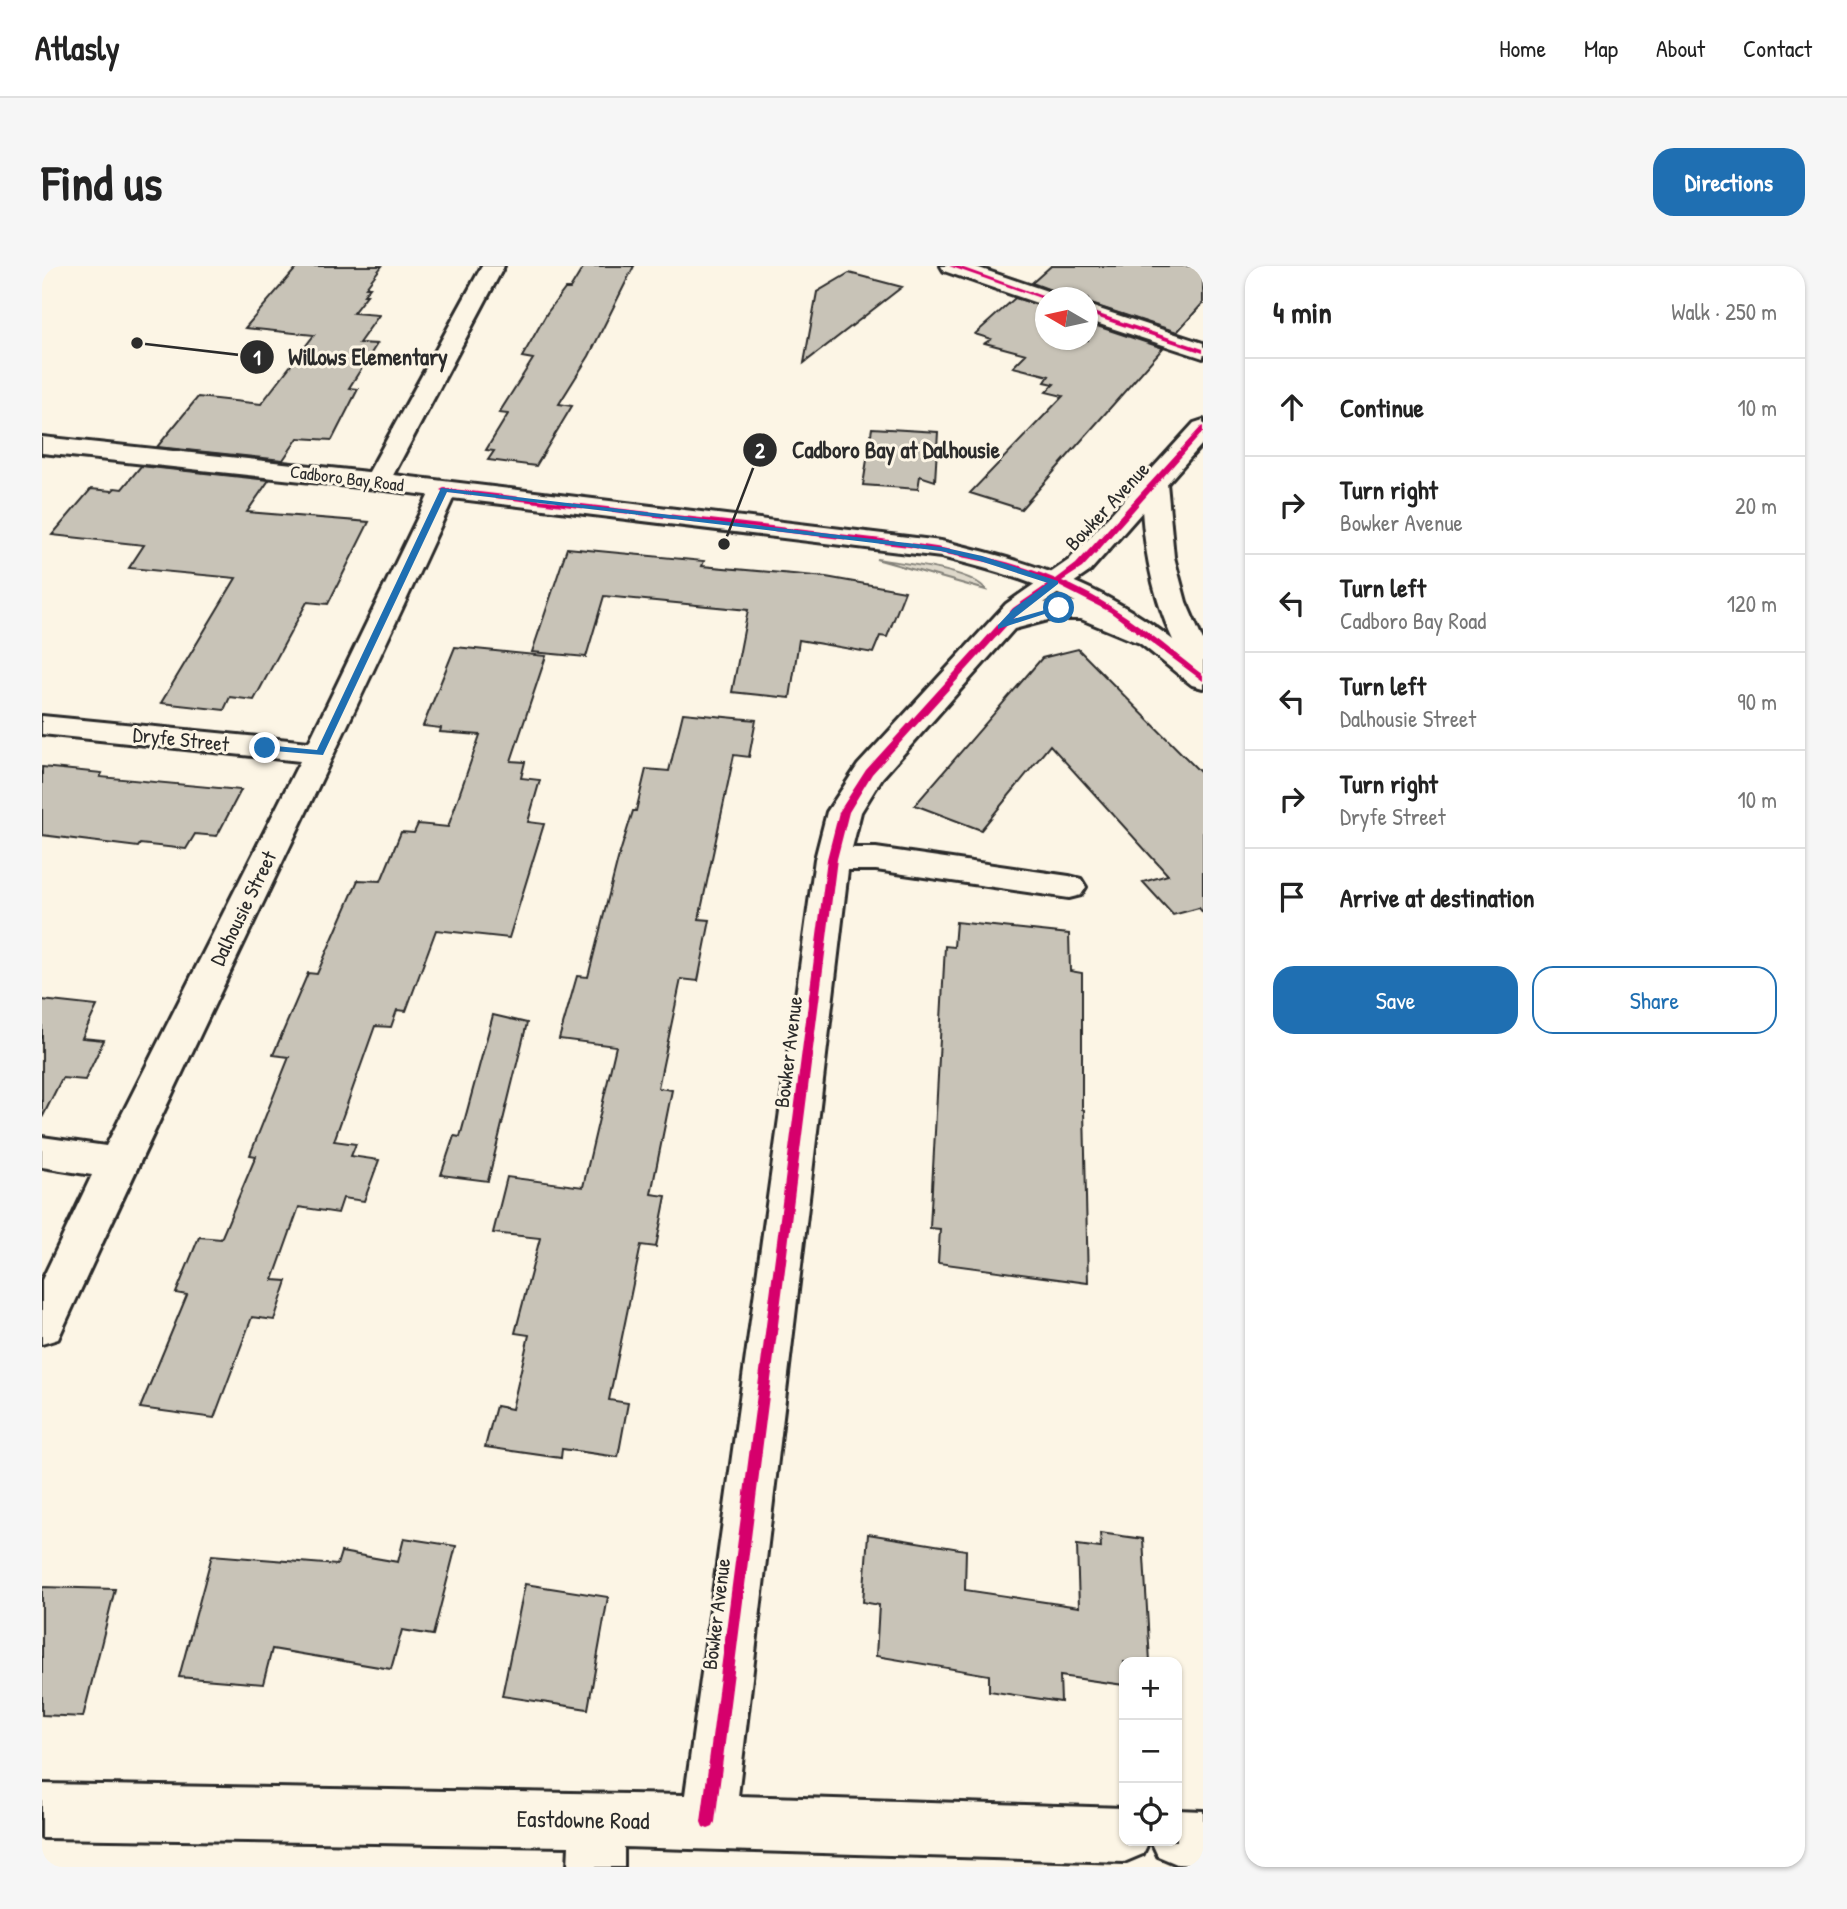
<!DOCTYPE html>
<html lang="en">
<head>
<meta charset="utf-8">
<style>
	:root { --surface:#fff; --page:#f6f6f6; --text:#222; --muted:#767676; --line:#e0e0e0; --accent:#1f6fb2 }
	body { margin:0; font-family:"Patrick Hand",sans-serif; background:var(--page); color:var(--text) }
	.controls { position:absolute; right:21px; bottom:21px; display:grid; overflow:hidden; border-radius:14px; box-shadow:0 2px 5px #0004 }
	.controls button { width:63px; height:63px; display:grid; place-items:center; padding:0; border:0; border-bottom:2px solid var(--line); background:var(--surface); color:var(--text); font:35px sans-serif }
	.compass { position:absolute; left:993px; top:21px; width:63px; height:63px; border-radius:50%; background:var(--surface); box-shadow:0 2px 5px #0004; rotate:279deg }
	.stop { position:absolute; width:21px; height:21px; margin:-16px; border:5px solid #1f6fb2; border-radius:50%; background:#fff }
	.stop.end { background:#1f6fb2; border-color:#fff; box-shadow:0 2px 7px #0008 }
	.list { margin:0; padding:0; list-style:none }
	h2 { display:flex; justify-content:space-between; align-items:center; height:91px; margin:0; padding:0 28px; font-size:30px }
	h2 small { font-size:23px; font-weight:400; color:var(--muted) }
	.list li { display:grid; grid-template-columns:46px 1fr auto; gap:21px; align-items:center; box-sizing:border-box; height:98px; padding:0 28px; border-top:2px solid var(--line) }
	.list b { display:block; font-size:26px; white-space:nowrap }
	.list p { margin:0; font-size:23px; white-space:nowrap; color:var(--muted) }
	.list em { font-size:23px; font-style:normal; color:var(--muted) }
	.actions { display:flex; gap:14px; padding:21px 28px }
	.actions a { flex:1; padding:16px 0; border:2px solid var(--accent); border-radius:21px; text-align:center; font-size:24px; color:var(--accent) }
	.actions .main { background:var(--accent); color:#fff }
	.icon { flex:none; width:38px; height:38px; fill:none; stroke:currentColor; stroke-width:2; stroke-linecap:round; stroke-linejoin:round }
	.map { position:relative; flex:none; width:1161px; height:1601px; overflow:hidden; border-radius:21px }
	header { display:flex; align-items:center; gap:42px; box-sizing:border-box; height:98px; padding:0 35px; background:var(--surface); border-bottom:2px solid var(--line) }
	header strong { font-size:33px }
	nav { display:flex; gap:38px; margin-inline-start:auto; font-size:24px }
	.intro { display:flex; align-items:center; justify-content:space-between; box-sizing:border-box; height:168px; padding:0 42px }
	h1 { margin:0; font-size:49px }
	.button { padding:18px 32px; border-radius:21px; background:var(--accent); color:#fff; font-size:24px; font-weight:700 }
	main { display:flex; gap:42px; padding:0 42px }
	aside { flex:1; background:var(--surface); border-radius:21px; box-shadow:0 2px 5px #0004 }
	.map>svg:first-child { display:block }
	.green { fill:#ded8ca; stroke:#84827a; stroke-width:2 }
	.building { fill:#c8c3b7; stroke:#2b2b2b; stroke-width:2 }
	.lines { fill:none; stroke-linecap:round; stroke-linejoin:round }
	.minor-casing { stroke:#2b2b2b; stroke-width:6 }
	.major-casing { stroke:#2b2b2b; stroke-width:6 }
	.minor { fill:#fcf5e5; fill-rule:evenodd }
	.major { fill:#fcf5e5; fill-rule:evenodd }
	.cycleway-casing { stroke:#fcf5e5; stroke-width:5 }
	.cycleway { fill:#d6006c; fill-rule:evenodd }
	.route { fill:#1f6fb2 }
	.labels { text-anchor:middle; dominant-baseline:central; stroke-width:6; stroke-linejoin:round; paint-order:stroke }
	.far-street-label { font-size:18px; fill:#2b2b2b; stroke:#fcf5e5 }
	.street-label { font-size:21px; fill:#2b2b2b; stroke:#fcf5e5 }
	.near-street-label { font-size:24px; fill:#2b2b2b; stroke:#fcf5e5 }
	.leader { fill:none; stroke:#2b2b2b; stroke-width:2.5 }
	.callout-dot { fill:#2b2b2b; stroke:#fcf5e5; stroke-width:2.5 }
	.mark-label { font-size:21px; text-anchor:middle; font-weight:bold; fill:#fff }
	.callout-label { font-size:23px; text-anchor:middle; font-weight:bold; fill:#2b2b2b; stroke:#fcf5e5; stroke-width:6; stroke-linejoin:round; paint-order:stroke }
</style>
</head>
<body>
<header>
<strong>Atlasly</strong>
<nav><a>Home</a><a>Map</a><a>About</a><a>Contact</a></nav>
</header>
<div class="intro"><h1>Find us</h1><a class="button">Directions</a></div>
<main>
<div class="map">
<svg width="1161" height="1601" viewBox="0 0 1161 1601">
	<rect width="100%" height="100%" fill="#fcf5e5"/>
	<filter id="ink" filterUnits="userSpaceOnUse"><feTurbulence type="fractalNoise" baseFrequency=".0143" numOctaves="2"/><feDisplacementMap in="SourceGraphic" scale="14" xChannelSelector="R" yChannelSelector="G"/><feConvolveMatrix kernelMatrix="1 2 1 2 8 2 1 2 1" color-interpolation-filters="sRGB"/></filter>
	<g filter="url(#ink)">
		<!-- green -->
		<path class="green" d="M834,293C858,297 932,304 944,324Z"/>
		<!-- building -->
		<path class="building" d="M256,0H340L324,21H328L322,29H325L311,47L337,49L317,77L335,78L307,122L316,123L290,174L256,172L241,194L115,181L156,131L219,138L272,69L203,62Z
			M542,0H592L547,90L517,138L530,140L494,200L446,194L452,185L444,184L466,148L457,147L491,93L480,91L505,47L523,23H528Z
			M1009,0H1161V37L1135,66L1046,37V32H1016L1012,25L990,17Z
			M807,7L860,21L762,97L775,26Z
			M973,32L1004,41V74H1046V57L1121,82L979,243L928,227L1021,130L1004,126L1012,118L1003,116L1007,110L971,101L984,88L943,77L949,73L933,68Z
			M830,162L896,166L893,215L878,210L876,223L821,219Z
			M99,200L227,214L205,246L327,256L286,338L265,336L212,434L188,431L182,444L119,437L194,312L87,302L102,279L10,269L49,223L70,225L73,222L80,223Z
			M525,282L662,295L660,300L784,311L863,325L845,371L838,370L831,387L757,374L748,432L690,426L706,344L562,330L544,391L490,386Z
			M413,381L504,390L469,495L483,496L479,512L498,514L486,556L502,558L467,672L394,664L364,745L355,744L349,761L333,760L292,875L314,878L309,890L337,894L322,935L301,932L296,947L257,941L231,1014L245,1015L232,1054L210,1051L172,1152L98,1142L145,1029L134,1027L157,971L179,973L214,890L208,889L247,791L231,789L266,707L275,708L316,614L339,615L359,566L372,567L376,558L406,561L438,469L398,466L399,462L381,460Z
			M1036,383L1161,509V647L1157,642L1131,649L1101,616L1126,609L1008,479L939,564L873,539L1000,392Z
			M641,447L714,454L707,491L692,489L657,653L668,654L656,715L639,713L616,822L630,824L609,928L624,930L614,981L599,979L567,1134L586,1137L576,1191L520,1183L519,1192L443,1181L454,1140L470,1143L487,1069L473,1067L498,972L451,967L465,911L541,921L574,780L517,773L535,710L546,711L576,593L591,545H594L604,503L627,505Z
			M0,501L60,507L58,511L199,524L175,570L153,568L144,583L98,578L96,581L0,569Z
			M914,656L1027,668L1028,705L1040,707V843L1042,844L1046,1017L896,997L898,963L888,962L891,903L903,680L912,681Z
			M0,734L55,740L40,772L62,774L43,814L20,812L0,852Z
			M451,749L485,757L446,915L399,909L412,870L418,871Z
			M1058,1267L1101,1273L1108,1396H1082V1419L1018,1410L1019,1436L947,1425V1409L834,1390L837,1339L821,1336L826,1268L924,1284L923,1324L1037,1341L1035,1279L1059,1282Z
			M362,1272L414,1280L391,1369L360,1364L349,1403L230,1383L221,1418L137,1411L170,1289L295,1299L299,1286L356,1296Z
			M483,1318L566,1331L546,1443L460,1430Z
			M0,1321L73,1323L41,1451L0,1449Z"/>
		<g class="lines">
			<!-- minor casing -->
			<g class="minor-casing">
				<path id="minor" d="M440,0H462L348,215L344,221L335,223L326,221L322,215Z
					M899,0H931L1011,27L1014,32H1003V39L995,37L902,5Z
					M1045,39L1161,77V92L1045,54Z
					M1161,154V177L1047,306L1002,337C1041,329 1078,346 1112,363L1117,369L1112,375L1102,378L1092,375L1039,353H1010L972,363L840,512L819,546L810,582H834L1027,610L1039,613L1044,621L1039,629L1027,632L834,604H806L696,1530L1082,1542V1575H1107L1101,1588L1082,1596L582,1581V1601H526L527,1580L0,1572V1518L643,1529L773,593L785,546L816,499L964,338L1027,294L1152,157Z
					M402,216L411,218L415,224C287,504 150,780 22,1060L16,1073L0,1078V1014L50,909L0,901V871L64,880L258,495L0,468V450L267,476L389,224L393,218Z
					M1135,1544L1161,1545V1599L1135,1598L1116,1590L1109,1575H1135Z"/>
			</g>
			<!-- major casing -->
			<g class="major-casing">
				<path id="major" d="M0,171L335,207L899,275C986,295 1060,318 1131,374C1108,323 1100,273 1099,217L1103,211L1112,209L1121,211L1125,217L1132,291L1144,336L1161,375V422L1150,419C1119,395 1090,368 1056,348C1008,320 953,304 899,291L335,223L0,187Z"/>
			</g>
			<!-- minor -->
			<use href="#minor" class="minor"/>
			<!-- major -->
			<use href="#major" class="major"/>
			<!-- cycleway casing -->
			<g class="cycleway-casing">
				<path id="cycleway" d="M907,0H916L1006,32L1001,33Z
					M1045,44L1161,83V87L1045,48Z
					M1161,160V166L1054,287L1040,302L1020,315C1073,337 1116,374 1161,409V415L1068,346L1015,319L977,346L830,508L807,546L795,593L673,1556L671,1561L666,1563L661,1561L659,1556L785,593L797,546L824,504L971,342L1009,316L950,297L867,281L402,226L398,224L402,222L840,273C898,281 959,290 1014,313L1034,298L1159,161Z"/>
			</g>
			<!-- cycleway -->
			<use href="#cycleway" class="cycleway"/>
		</g>
	</g>
	<!-- route -->
	<path class="route" d="M399,222L899,281L940,290L1016,315V318L971,353L1017,340L1021,342L956,363V359L971,343L1006,317L935,294L899,285L405,226L281,489L220,484L219,482L223,479L275,484Z"/>
	<g class="labels">
		<!-- far-street labels -->
		<g class="far-street-label">
			<text transform="translate(305 212) rotate(7)">Cadboro Bay Road</text>
		</g>
		<!-- street labels -->
		<g class="street-label">
			<text transform="translate(1065 240) rotate(-47)">Bowker Avenue</text>
			<text transform="translate(139 473) rotate(6)">Dryfe Street</text>
			<text transform="translate(201 642) rotate(-64)">Dalhousie Street</text>
			<text transform="translate(746 786) rotate(-83)">Bowker Avenue</text>
			<text transform="translate(674 1348) rotate(-83)">Bowker Avenue</text>
		</g>
		<!-- near-street labels -->
		<g class="near-street-label">
			<text transform="translate(541 1553) rotate(1)">Eastdowne Road</text>
		</g>
	</g>
	<!-- callouts -->
	<path class="leader" d="M95 77L215 91M682 278L718 184"/>
	<g class="callout-dot">
		<circle cx="95" cy="77" r="7"/>
		<circle cx="682" cy="278" r="7"/>
		<circle cx="215" cy="91" r="18"/>
		<circle cx="718" cy="184" r="18"/>
	</g>
	<g class="mark-label">
		<text x="215" y="99">1</text>
		<text x="718" y="192">2</text>
	</g>
	<g class="callout-label">
		<text x="326" y="99">Willows Elementary</text>
		<text x="854" y="192">Cadboro Bay at Dalhousie</text>
	</g>
</svg>
<div class="controls">
<button>+</button>
<button>−</button>
<button><svg class="icon" aria-label="locate" viewBox="0 0 24 24"><circle cx="12" cy="12" r="6"/><path d="M12 2v4M12 18v4M2 12h4M18 12h4"/></svg></button>
</div>
<svg class="compass" viewBox="-18 -18 36 36"><path d="M0-13l5 13h-10z" fill="#e53935"/><path d="M0 13l5-13h-10z" fill="#767676"/></svg>
<div class="stop" style="left:1017px;top:342px"></div>
<div class="stop end" style="left:223px;top:482px"></div>
</div>
<aside>
<h2>4 min<small>Walk · 250 m</small></h2>
<ul class="list">
<li><svg class="icon" aria-label="ahead" viewBox="0 0 24 24"><path d="M12 20V5M6 11l6-6 6 6"/></svg><div><b>Continue</b></div><em>10 m</em></li>
<li><svg class="icon" aria-label="right" viewBox="0 0 24 24"><path d="M7 20v-9h11M14 6l5 5-5 5"/></svg><div><b>Turn right</b><p>Bowker Avenue</p></div><em>20 m</em></li>
<li><svg class="icon" aria-label="left" viewBox="0 0 24 24"><path d="M17 20v-9H6M10 6l-5 5 5 5"/></svg><div><b>Turn left</b><p>Cadboro Bay Road</p></div><em>120 m</em></li>
<li><svg class="icon" aria-label="left" viewBox="0 0 24 24"><path d="M17 20v-9H6M10 6l-5 5 5 5"/></svg><div><b>Turn left</b><p>Dalhousie Street</p></div><em>90 m</em></li>
<li><svg class="icon" aria-label="right" viewBox="0 0 24 24"><path d="M7 20v-9h11M14 6l5 5-5 5"/></svg><div><b>Turn right</b><p>Dryfe Street</p></div><em>10 m</em></li>
<li><svg class="icon" aria-label="arrive" viewBox="0 0 24 24"><path d="M6 21V4h12l-3 4 3 4H6"/></svg><div><b>Arrive at destination</b></div></li>
</ul>
<div class="actions"><a class="main">Save</a><a>Share</a></div>
</aside>
</main>
</body>
</html>
